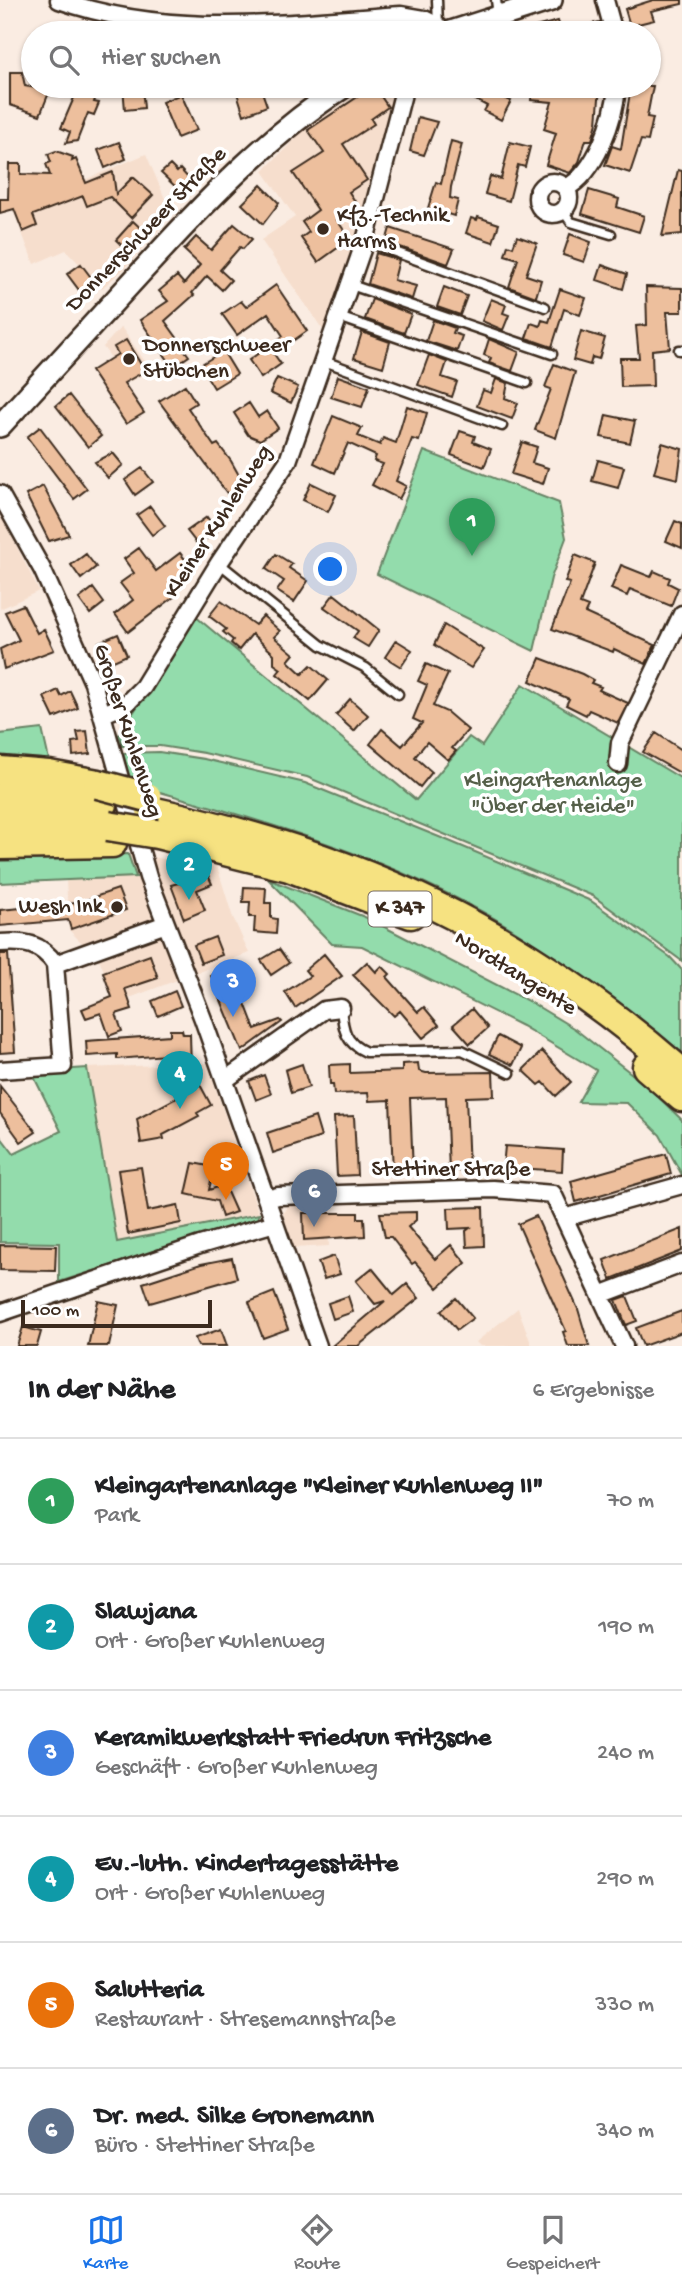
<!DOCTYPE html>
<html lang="de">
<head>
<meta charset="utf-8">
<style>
	:root { --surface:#fff; --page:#f6f6f6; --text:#202124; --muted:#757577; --line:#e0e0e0; --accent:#1a73e8 }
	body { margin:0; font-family:"Gochi Hand",sans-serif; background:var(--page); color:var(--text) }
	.scale { position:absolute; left:21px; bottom:18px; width:191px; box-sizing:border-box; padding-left:7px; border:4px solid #3b2a1e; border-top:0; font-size:19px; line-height:24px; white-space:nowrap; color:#3b2a1e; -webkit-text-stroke:5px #fff; paint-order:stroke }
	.you { position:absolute; left:331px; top:570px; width:24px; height:24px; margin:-18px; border:5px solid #fff; border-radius:50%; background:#1a73e8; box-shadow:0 0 0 10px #1a73e833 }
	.badge { display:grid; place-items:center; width:46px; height:46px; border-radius:50%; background:var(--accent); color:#fff; font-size:23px; font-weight:700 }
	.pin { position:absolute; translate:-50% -58px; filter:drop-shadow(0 2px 4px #0008) }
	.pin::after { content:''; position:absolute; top:37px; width:24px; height:21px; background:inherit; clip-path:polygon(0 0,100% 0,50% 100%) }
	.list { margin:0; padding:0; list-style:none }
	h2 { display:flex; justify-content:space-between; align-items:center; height:91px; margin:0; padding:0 28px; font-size:30px }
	h2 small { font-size:23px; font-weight:400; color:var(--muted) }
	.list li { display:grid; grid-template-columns:46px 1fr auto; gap:21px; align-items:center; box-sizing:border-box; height:126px; padding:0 28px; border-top:2px solid var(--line) }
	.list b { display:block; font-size:26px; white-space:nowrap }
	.list p { margin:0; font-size:23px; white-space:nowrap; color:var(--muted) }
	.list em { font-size:23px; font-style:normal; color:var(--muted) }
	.icon { flex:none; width:38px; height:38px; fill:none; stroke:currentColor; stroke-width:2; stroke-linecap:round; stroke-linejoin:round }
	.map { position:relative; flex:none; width:682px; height:1346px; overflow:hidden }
	.search { position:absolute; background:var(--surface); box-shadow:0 2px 5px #0004; left:21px; right:21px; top:21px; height:77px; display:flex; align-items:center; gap:18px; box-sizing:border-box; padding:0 24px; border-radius:38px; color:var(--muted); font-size:26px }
	.sheet { height:847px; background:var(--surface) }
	nav { display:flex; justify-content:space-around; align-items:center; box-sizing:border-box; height:98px; border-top:2px solid var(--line); background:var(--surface); font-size:19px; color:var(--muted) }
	nav a { display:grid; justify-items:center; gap:4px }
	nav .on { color:var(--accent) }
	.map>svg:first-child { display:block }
	.built { fill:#f6decd }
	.green { fill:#93dcac; stroke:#678365; stroke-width:2 }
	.building { fill:#edbf9d; stroke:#3b2a1e; stroke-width:2 }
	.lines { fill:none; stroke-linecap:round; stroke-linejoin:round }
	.lane-casing { stroke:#3b2a1e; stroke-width:13 }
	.street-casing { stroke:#3b2a1e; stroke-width:21 }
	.secondary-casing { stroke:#3b2a1e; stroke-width:26 }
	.highway-casing { stroke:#3b2a1e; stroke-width:33 }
	.lane { stroke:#fff; stroke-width:8 }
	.street { stroke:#fff; stroke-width:16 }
	.secondary { stroke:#fff; stroke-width:21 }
	.highway { stroke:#f6e281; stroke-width:28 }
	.highway-bridge-casing { stroke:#3b2a1e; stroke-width:33; stroke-linecap:butt }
	.highway-bridge { stroke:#f6e281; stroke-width:28 }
	.poi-dot { fill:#3b2a1e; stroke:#fff; stroke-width:2.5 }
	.labels { text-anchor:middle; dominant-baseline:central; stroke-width:7; stroke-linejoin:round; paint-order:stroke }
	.shield { fill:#fff; stroke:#766a62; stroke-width:2 }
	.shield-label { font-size:21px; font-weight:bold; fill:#3b2a1e }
	.poi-label { font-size:23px; fill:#3b2a1e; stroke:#fff; text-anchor:start }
	.street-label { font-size:23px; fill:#3b2a1e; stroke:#fff }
	.park-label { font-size:23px; fill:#555f49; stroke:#fff }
</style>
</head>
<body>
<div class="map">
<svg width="682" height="1346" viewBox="0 0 682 1346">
	<rect width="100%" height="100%" fill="#faece2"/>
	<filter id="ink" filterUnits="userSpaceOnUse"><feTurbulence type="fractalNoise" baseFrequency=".0143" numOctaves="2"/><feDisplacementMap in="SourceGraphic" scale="14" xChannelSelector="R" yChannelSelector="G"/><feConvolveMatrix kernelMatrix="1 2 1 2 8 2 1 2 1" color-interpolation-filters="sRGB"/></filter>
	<g filter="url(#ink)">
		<!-- built -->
		<path class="built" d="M370,86H396L385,137L340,296L323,330L261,240L295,217L263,171L306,128Z
			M146,154L172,215L123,270L102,288L66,250L34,264L13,210Z
			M121,327L151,370L129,382L103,347Z
			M0,513L39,591L0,609Z
			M128,854L217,866L232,915L249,953L116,1003L100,961L69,930L66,880L136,877Z
			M207,1063L259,1214L117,1242L87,1068Z
			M327,1205L329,1246L293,1248L283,1213L288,1206Z
			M518,1308L532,1346H480L476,1342Z"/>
		<!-- green -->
		<path class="green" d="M424,451L559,503L566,538L551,578L534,651L377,574Z
			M195,616L416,800L469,737L482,746L523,684L682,779V961L593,896L307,777L204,753L160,746H122L119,735Z
			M42,729L50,764L0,759V734Z
			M159,752L204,759L305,783L449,841L591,901L670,957L682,970V1061C629,1017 567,963 509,927C393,857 260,820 131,784L123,753Z
			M128,854L136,877L0,883V856Z
			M268,879L367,918L532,1003L575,1029L646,1085L682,1120V1175L660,1135L627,1103L578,1102L596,1070L522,1026L362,946L332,944Z
			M87,1068L117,1242L259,1214L257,1219L59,1282V1243L0,1242V1136L14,1154L61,1131L34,1077L68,1074L73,1069Z"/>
		<!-- building -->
		<path class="building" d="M653,0H682V4L651,11L654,20L630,26L625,9Z
			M558,21L562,33H525L524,30Z
			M600,22L603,33H568V29Z
			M10,72H22L25,86L50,90L40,115L10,105Z
			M79,86H100L94,102L99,103L94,115L88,113L77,141L66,143L70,132L61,128Z
			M123,86H142L144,108L125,110Z
			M238,86H260L267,106L244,115L237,93L240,92Z
			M374,86L388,107L371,119L374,124L343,144L367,180L349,192L358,206L337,220L350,239L318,262L301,238L309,232L302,222L318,210L293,173L324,153L308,130Z
			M479,86L511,101L501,120L484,111L487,106L472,98Z
			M533,86H600L597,123L592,140H586L579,162L570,173L546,165L556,133L544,129L552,102L531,100Z
			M631,86H653L647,117L653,118L648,141L641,140L630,173L605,165L612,146L621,149Z
			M181,94L197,130L177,138L162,102Z
			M418,117L437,122L424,155L410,151Z
			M451,141L462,144L451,187L450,198L458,200L454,216L428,208L436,182L441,184Z
			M119,142L126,159L105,168L98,150Z
			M510,142L530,147L525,167L518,165L509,201L485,194L490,176L501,179Z
			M56,151L73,157L72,161L76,159L86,183L113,172L116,194L133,177L153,195L131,218L110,197L87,206L83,196L33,215L37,226L23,232L14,209L0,213V199H8L9,164H21V174L50,175L46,164L51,162L48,154Z
			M170,165L177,172L180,169L191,181L180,191L161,173Z
			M678,170L682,171V234L662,236Z
			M261,185L279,203L263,224L242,204Z
			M589,190L619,199L617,207L644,216L639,232L582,214Z
			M478,217L499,224L493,242L466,233L471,218L477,220Z
			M133,221L147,234L130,253L116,240Z
			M234,224L252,239L243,249L240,247L220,270L231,280L222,290L207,276L192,293L194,295L165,321L178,339L175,342L180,344L189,356L173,367L140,320L168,301L159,291L177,276L184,284L200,265L184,250L196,237L211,250Z
			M390,228L454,249L448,264L386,242Z
			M570,234L591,242L584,262L563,255Z
			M517,236L537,243L526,275L541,280L536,297L509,287L518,259L505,255L508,245L513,247Z
			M376,253L399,260L394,280L416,286L412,299L368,284Z
			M81,264L96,284L82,294L67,274Z
			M602,265L627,274L623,289L597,280Z
			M276,285L307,331L274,354L281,364L261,378L249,360L283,336L268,313L237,335L222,314L241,301L246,307Z
			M444,287L467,296L460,315L437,307Z
			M646,287L682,288V312H667L670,348L652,350L653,386L621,387L620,358H639L636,326L647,325Z
			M560,289L586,298L580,315L564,309L552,347L526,338L531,323L540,326L542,320L549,322Z
			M372,299L411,314L404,333L365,319Z
			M491,299L506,305L503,313L509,315L503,330L482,321Z
			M433,320L455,328L453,333L462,336L457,351L426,341Z
			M581,331L605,338L599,359L592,357L590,365L573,360Z
			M362,332L390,342L383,367L354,358Z
			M489,339L519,352L512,371L489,363L491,358L484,355Z
			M126,340L145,371L124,383L144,413L126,424L91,371L118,354L114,347Z
			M223,351L237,374L214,388L200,365Z
			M429,355L447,362L442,377L457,382L452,397L418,385Z
			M554,364L575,372L556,438L535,430L551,389L545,387Z
			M338,376L369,387L362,407L331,397Z
			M277,378L298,387L291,403L270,393Z
			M496,379L508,383L505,398L518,403L512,419L477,406L483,390L491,393Z
			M185,385L196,403L188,408L214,446L218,444L231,461L245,486L229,496L159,401Z
			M69,395L101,436L88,447L56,406Z
			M249,403L258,417L267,411L278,428L260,440L248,435L234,413Z
			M407,406L427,413L419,441L412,439L396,481L406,486L399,499L372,485L383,464L374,461L376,456L348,443L335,473L314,463L333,416L362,428L358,436L380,445L383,438L396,443Z
			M606,415L635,421L630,443L601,437Z
			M40,427L87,489L74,499L27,437Z
			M460,431L475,436L473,442L491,449L484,467L451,455Z
			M522,442L537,447L532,463L548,468L543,484L511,474Z
			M662,443L682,449L678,479L654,473Z
			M113,453L123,465L108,478L95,462Z
			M598,460L624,467L618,488L592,481Z
			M142,468L153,482L135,495L125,480Z
			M311,483L336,495L328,512L303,500Z
			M43,486L69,535L49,541L26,495Z
			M150,506L165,526L152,535L137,515Z
			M207,517L217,531L198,545L187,531Z
			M675,521L682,524V548L666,541Z
			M139,548L156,571L180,553L193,569L169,588L175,596L128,632L115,614L133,600L120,583L134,573L124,559Z
			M86,554L96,567L81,579L71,565Z
			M276,554L292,564L289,568L308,581L294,602L277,591L284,581L266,569Z
			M575,555L595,563L580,604L588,607L585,613L655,645L646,664L614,649L613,652L552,629L570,583L565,582Z
			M621,565L651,577L654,571L670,578L668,583L678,588L671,606L630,589L627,596L611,589Z
			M93,588L104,603L90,614L79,599Z
			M334,594L379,630L368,647L353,638L358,631L324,607Z
			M221,601L255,625L263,616L280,631L274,637L294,654L288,661L302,674L311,665L328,680L310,701L277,674L281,669L274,664V654L252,634L239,650L231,643L233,640L223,632L226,629L209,616Z
			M23,605L37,633L44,629L54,650L4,669L0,649L19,640L5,612Z
			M444,625L484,650L471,668L434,645Z
			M118,634L127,655L109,663L99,642Z
			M396,640L412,650L401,667L385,657Z
			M540,658L582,674L593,680L591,683L601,687L599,690L628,703L618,723L589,710L586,715L566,705L569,699L530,681Z
			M426,664L448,674L433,706L447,712L468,730L452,748L456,751L448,760L427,742L415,757L432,772L420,787L370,744L382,729L402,746L422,723L413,719L427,685L418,681Z
			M58,690L61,696L70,691L78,708L54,718L44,697Z
			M350,699L368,715L354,731L336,715Z
			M87,731L90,754L73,756L72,742L79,741L77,732Z
			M656,733L682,750V774L643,752Z
			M208,875L212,884L197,890L205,910L184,919L171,885Z
			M244,887L266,888L265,903H271V918L277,919L276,934L254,932L255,917H249L250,902H243Z
			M118,889L126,910L71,929L68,920L0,926V910L77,903Z
			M215,937L222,955L201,963L194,945Z
			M279,949L289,963L271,975L261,960Z
			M0,954H8L15,1052L0,1053Z
			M324,954L342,976L295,1008L285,992L310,976L305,970Z
			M150,955L158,978L125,989L132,1009L116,1014L122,1031L109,1036L101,1013L86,1018L82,1009L112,997L103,972Z
			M367,962L376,972L382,966L390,974L387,977L418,1012L424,1007L439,1025L423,1038L400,1011L394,1016L353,975Z
			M231,967L255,1029L280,1020L282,1022L242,1051L211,976Z
			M175,991L181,1006L158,1016L152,1001Z
			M472,1009L488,1028L470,1044L453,1025Z
			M170,1030H182L183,1034H190L191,1069L197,1068L198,1081L211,1105L197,1113L199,1116L163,1135L164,1139L141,1143L137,1119L182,1095L169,1088L166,1055L117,1059V1054L87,1056L86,1041L170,1035Z
			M498,1036L521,1048L513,1065L489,1054Z
			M542,1051L571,1082L556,1096L543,1082L539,1085L523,1070Z
			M418,1063L419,1071L426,1073L493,1072L494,1096L466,1097L469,1170L449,1171L446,1097L410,1098L413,1172L393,1173L390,1100L369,1101L368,1093L334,1094L333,1084H330L329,1065L350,1064V1073L402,1071V1064Z
			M302,1064L309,1087L291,1093L285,1070Z
			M264,1075L271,1094L256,1100L249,1081Z
			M0,1086L36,1132L21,1142L0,1113Z
			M354,1116L357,1175L337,1176L334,1117Z
			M315,1117L321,1137L273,1153L267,1133Z
			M505,1146L563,1150L562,1171L503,1167Z
			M666,1154L671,1174L576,1202L571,1181Z
			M193,1163L214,1167L209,1190L224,1185L236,1212L222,1217L217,1201L186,1194Z
			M141,1167L148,1211L178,1205L181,1223L128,1234L118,1170Z
			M483,1207L484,1246L467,1247L466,1231L470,1228L449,1229L448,1208Z
			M416,1212V1220L408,1227L435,1259L451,1245L466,1263L438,1288L415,1262L412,1264L391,1237H385L380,1213Z
			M303,1213H358V1218H364L365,1236L304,1240Z
			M536,1216L578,1309L589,1346H568L563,1332L566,1331L518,1224Z
			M682,1229V1251L611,1279L604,1260Z
			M0,1245L56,1246L55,1271L0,1270Z
			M334,1256L340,1274L324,1279L318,1262Z
			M232,1258L237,1278L150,1303L143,1283L201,1264Z
			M372,1268L394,1295L407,1284L419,1298L358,1346H332L385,1301L375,1304L356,1281Z
			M274,1292L288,1329L263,1338L249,1302Z
			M348,1296L353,1312L333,1319L328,1303Z
			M627,1296L637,1321L626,1325L616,1300Z
			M456,1298L473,1318L457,1330L441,1311Z
			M98,1301L118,1305L109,1346H88Z
			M682,1311V1332L643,1346L636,1328Z
			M23,1327L41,1332L37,1346H17Z
			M221,1329L227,1346H198L195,1338Z"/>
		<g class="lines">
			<!-- lane casing -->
			<g class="lane-casing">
				<path id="lane" d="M437,0L438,26
					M496,0L498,15
					M563,211L571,222L611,234
					M365,241L545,307
					M351,285L552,354
					M339,317L527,383
					M679,350H682
					M324,361L502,426
					M219,563L321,645L366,668L398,694
					M341,1008C343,1029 345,1043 366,1052L462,1050L510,1073"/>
			</g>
			<!-- street casing -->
			<g class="street-casing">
				<path id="street" d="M59,0C169,39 287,23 401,15L424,19L438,26L441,33
					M605,0L614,33
					M537 198a16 16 0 1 1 32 0a16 16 0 1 1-32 0Z
					M566,188C596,173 615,118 617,86
					M0,494L42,569L93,683L148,877L203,1019L318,1346
					M103,714L125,705L143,687L219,563L288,461L365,241L405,86
					M618,764L620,743L682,614
					M0,943C24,941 41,943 55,964L166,924
					M0,1070L63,1066L55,964
					M225,1080L324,1010L341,1008
					M267,1199L278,1196L493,1189L553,1194L624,1346
					M564,1218L682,1185
					M600,1295L682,1264
					M0,1313L200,1245L275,1223"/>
			</g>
			<!-- secondary casing -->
			<g class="secondary-casing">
				<path id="secondary" d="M448,33L551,0
					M0,426C52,370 103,313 155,257C213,194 273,132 345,86"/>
			</g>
			<!-- highway casing -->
			<g class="highway-casing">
				<path id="highway" d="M0,771L49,775L98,784
					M0,798L103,804
					M151,811C364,858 517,929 682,1073
					M0,819L108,826
					M157,834L289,867L411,914
					M0,845L112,843
					M647,1067L682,1097"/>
			</g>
			<!-- lane -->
			<use href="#lane" class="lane"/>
			<!-- street -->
			<use href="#street" class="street"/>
			<!-- secondary -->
			<use href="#secondary" class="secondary"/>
			<!-- highway -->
			<use href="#highway" class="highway"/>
			<!-- highway-bridge casing -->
			<g class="highway-bridge-casing">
				<path id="highway-bridge" d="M98,784L147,797
					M108,826L157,834"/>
			</g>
			<!-- highway-bridge -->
			<use href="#highway-bridge" class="highway-bridge"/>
		</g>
	</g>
	<!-- markers -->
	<g class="poi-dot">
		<circle cx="323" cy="229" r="7"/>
		<circle cx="129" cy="359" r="7"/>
		<circle cx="117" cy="907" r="7"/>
	</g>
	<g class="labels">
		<!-- shield labels -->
		<rect class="shield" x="368.5" y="891.5" width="63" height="35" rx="5"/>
		<g class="shield-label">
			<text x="400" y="909">K 347</text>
		</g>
		<!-- poi labels -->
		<g class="poi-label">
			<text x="337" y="216">Kfz.-Technik<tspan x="337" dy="26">Harms</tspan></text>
			<text x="143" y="346">Donnerschweer<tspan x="143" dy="26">Stübchen</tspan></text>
			<text x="103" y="907" text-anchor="end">Wesh Ink</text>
		</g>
		<!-- street labels -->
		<g class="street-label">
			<text transform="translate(147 230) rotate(-46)">Donnerschweer Straße</text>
			<text transform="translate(219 522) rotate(-57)">Kleiner Kuhlenweg</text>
			<text transform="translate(127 731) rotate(72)">Großer Kuhlenweg</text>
			<text transform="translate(515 974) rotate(32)">Nordtangente</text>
			<text x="451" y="1170">Stettiner Straße</text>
		</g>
		<!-- park labels -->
		<g class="park-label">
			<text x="553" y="781">Kleingartenanlage<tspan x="553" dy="26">"Über der Heide"</tspan></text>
		</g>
	</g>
</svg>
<div class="scale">100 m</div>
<div class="you"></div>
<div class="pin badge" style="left:472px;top:556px;background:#2e9e5b">1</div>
<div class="pin badge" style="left:189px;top:900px;background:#0f9aa8">2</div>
<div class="pin badge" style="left:233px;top:1017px;background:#3f7fe0">3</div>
<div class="pin badge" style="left:180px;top:1109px;background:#0f9aa8">4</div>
<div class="pin badge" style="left:226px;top:1200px;background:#e8710a">5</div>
<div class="pin badge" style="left:314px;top:1227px;background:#5c6f8a">6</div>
<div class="search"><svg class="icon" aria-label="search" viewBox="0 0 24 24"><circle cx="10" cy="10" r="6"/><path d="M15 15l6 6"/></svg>Hier suchen</div>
</div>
<section class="sheet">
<h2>In der Nähe<small>6 Ergebnisse</small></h2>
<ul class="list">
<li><span class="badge" style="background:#2e9e5b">1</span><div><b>Kleingartenanlage &quot;Kleiner Kuhlenweg II&quot;</b><p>Park</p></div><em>70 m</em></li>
<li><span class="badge" style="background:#0f9aa8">2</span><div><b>Slawjana</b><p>Ort · Großer Kuhlenweg</p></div><em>190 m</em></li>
<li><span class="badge" style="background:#3f7fe0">3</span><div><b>Keramikwerkstatt Friedrun Fritzsche</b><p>Geschäft · Großer Kuhlenweg</p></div><em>240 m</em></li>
<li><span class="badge" style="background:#0f9aa8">4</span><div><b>Ev.-luth. Kindertagesstätte</b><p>Ort · Großer Kuhlenweg</p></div><em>290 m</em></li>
<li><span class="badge" style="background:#e8710a">5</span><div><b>Salutteria</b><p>Restaurant · Stresemannstraße</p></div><em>330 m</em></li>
<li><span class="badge" style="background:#5c6f8a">6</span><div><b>Dr. med. Silke Gronemann</b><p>Büro · Stettiner Straße</p></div><em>340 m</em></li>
</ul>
</section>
<nav>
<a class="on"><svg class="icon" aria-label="map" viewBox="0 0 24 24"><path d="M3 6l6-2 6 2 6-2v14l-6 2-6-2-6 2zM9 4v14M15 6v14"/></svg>Karte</a>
<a><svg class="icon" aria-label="directions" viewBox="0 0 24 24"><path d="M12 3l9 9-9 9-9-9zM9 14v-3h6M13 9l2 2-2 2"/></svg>Route</a>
<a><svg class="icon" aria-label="saved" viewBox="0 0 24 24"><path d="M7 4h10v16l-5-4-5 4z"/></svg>Gespeichert</a>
</nav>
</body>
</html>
